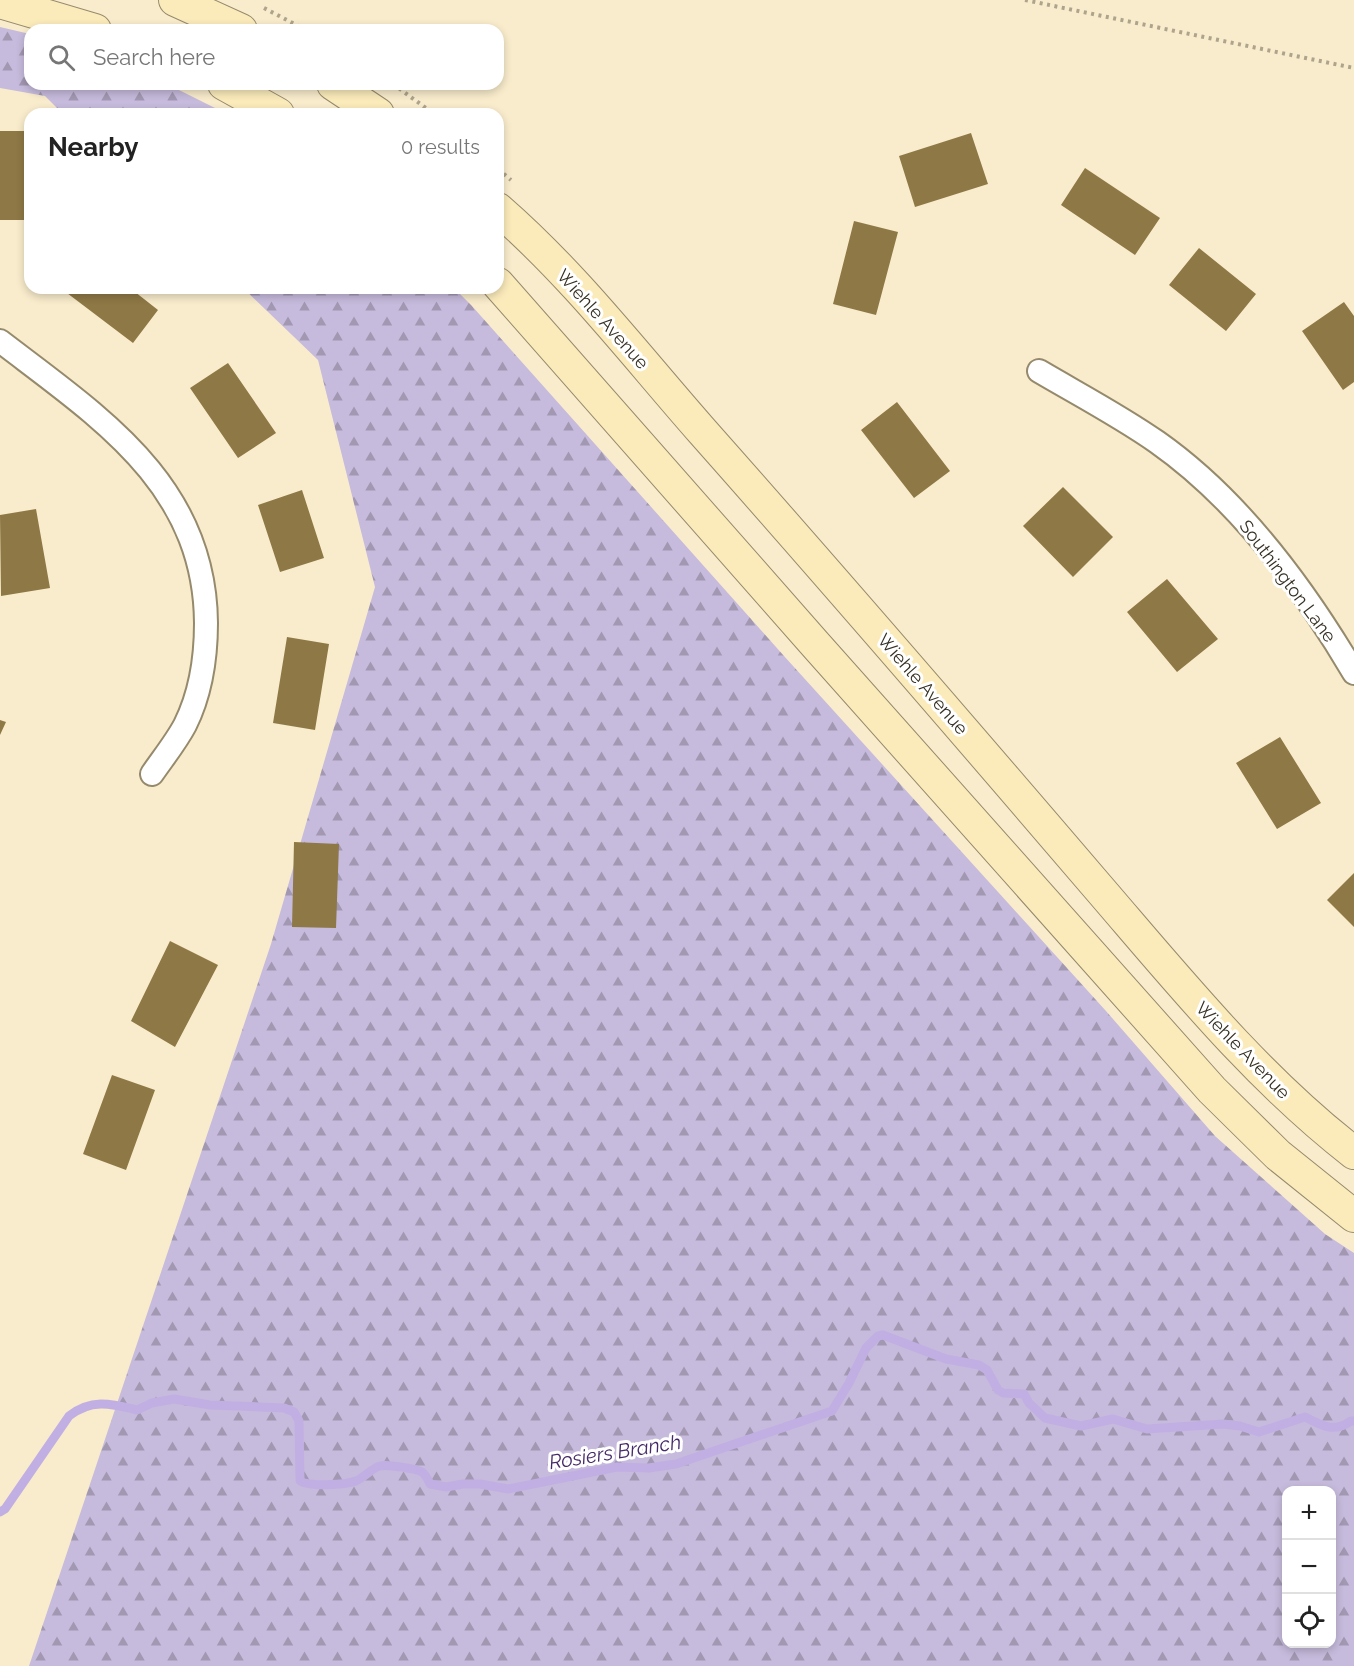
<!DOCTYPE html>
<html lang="en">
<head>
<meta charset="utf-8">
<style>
	:root { --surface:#fff; --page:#f2f2f2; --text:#222; --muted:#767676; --line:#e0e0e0 }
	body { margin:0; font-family:Raleway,sans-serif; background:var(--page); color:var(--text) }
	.controls { position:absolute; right:18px; bottom:18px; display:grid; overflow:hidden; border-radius:12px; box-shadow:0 3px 9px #0003 }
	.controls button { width:54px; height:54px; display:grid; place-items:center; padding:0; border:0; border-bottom:2px solid var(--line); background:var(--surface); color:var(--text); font:30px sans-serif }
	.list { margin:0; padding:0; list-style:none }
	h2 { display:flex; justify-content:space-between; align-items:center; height:78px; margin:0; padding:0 24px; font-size:26px }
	h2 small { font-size:20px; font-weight:400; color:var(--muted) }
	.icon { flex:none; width:33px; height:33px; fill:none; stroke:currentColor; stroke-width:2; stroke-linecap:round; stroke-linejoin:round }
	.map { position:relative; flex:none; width:1354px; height:1666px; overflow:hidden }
	.search { position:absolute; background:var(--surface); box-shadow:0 3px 9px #0003; left:24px; top:24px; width:480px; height:66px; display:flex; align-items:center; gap:15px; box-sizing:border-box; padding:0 21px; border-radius:18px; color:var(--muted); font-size:22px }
	.panel { position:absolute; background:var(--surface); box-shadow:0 3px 9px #0003; left:24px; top:108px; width:480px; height:186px; border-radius:18px }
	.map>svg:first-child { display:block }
	.forest { fill:url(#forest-firs); fill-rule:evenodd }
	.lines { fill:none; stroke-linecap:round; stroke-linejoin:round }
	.stream { stroke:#c1afe3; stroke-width:9 }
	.building { fill:#8e7845 }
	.minor-casing { stroke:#968a6d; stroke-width:26 }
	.secondary-casing { stroke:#968a6d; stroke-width:34 }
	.path { stroke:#aea48c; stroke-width:4; stroke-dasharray:3 4.5; stroke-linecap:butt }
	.minor { stroke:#fff; stroke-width:22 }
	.secondary { stroke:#fbebbb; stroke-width:32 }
	.labels { text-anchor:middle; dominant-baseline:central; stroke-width:6; stroke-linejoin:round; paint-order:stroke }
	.street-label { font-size:18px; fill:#353023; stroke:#fff }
	.water-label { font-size:20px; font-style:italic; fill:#442a68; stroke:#fff }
</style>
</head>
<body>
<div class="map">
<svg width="1354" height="1666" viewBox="0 0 1354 1666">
	<defs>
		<pattern id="forest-firs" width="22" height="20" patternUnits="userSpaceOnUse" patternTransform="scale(1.5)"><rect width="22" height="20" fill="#c6bbdc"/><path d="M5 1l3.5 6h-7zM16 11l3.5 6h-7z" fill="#a298b2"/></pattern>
	</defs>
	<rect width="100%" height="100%" fill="#f9eccc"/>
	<!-- forest -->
	<path class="forest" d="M0,27L30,34V84H167L227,114H63L45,96L0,88Z
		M243,288H454L472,306L784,656L1106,1011L1215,1136L1325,1234L1354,1253V1666H29L271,944L375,587L318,360ZM1286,1490H1332V1644H1286Z"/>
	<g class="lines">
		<!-- stream -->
		<path class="stream" d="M0,1512L5,1509L69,1416C92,1398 112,1404 137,1410L152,1403L174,1399L210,1405L284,1408L294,1412L299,1421L300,1481C310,1487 345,1485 356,1481C365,1477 372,1468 380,1466C387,1464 417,1469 422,1472C426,1475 428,1480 430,1484L446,1487L463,1484H480L508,1489L617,1467L649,1468L676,1464L832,1411L849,1383L866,1348L878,1336L883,1335L946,1359L979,1365L987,1370L998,1390L1003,1393L1024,1394L1029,1403L1045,1418L1081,1426L1113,1419L1147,1429L1223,1424L1240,1426L1259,1432L1305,1417C1322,1426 1334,1433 1351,1421H1354"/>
	</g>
	<!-- building -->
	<path class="building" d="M0,131H28V220H0Z
		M971,133L988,184L915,207L899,156Z
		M1085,168L1160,218L1135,255L1061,205Z
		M854,221L898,232L876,315L833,304Z
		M1199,248L1256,294L1226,331L1169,285Z
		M65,288H130L158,310L133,343L63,290Z
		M1344,302L1354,316V382L1343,390L1302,331Z
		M228,363L276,433L238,458L190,388Z
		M897,402L950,471L914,498L861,430Z
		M1063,487L1113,537L1073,577L1023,526Z
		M302,490L324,558L280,572L258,505Z
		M36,509L50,588L1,596L0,515Z
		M1167,579L1218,639L1177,672L1127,612Z
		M287,637L329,644L315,730L273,723Z
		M0,720L6,722L0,735Z
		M1280,737L1321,803L1277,829L1236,763Z
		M294,842L339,844L336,928L292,927Z
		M1354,873V927L1327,900Z
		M170,941L218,965L175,1047L131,1021Z
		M112,1075L155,1090L126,1170L83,1154Z"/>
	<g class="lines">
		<!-- minor casing -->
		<g class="minor-casing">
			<path id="minor" d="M0,341C99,417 205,484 206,623C206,658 201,693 185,725C176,742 163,758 152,774
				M1039,371C1078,394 1120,416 1157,442C1238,499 1304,588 1354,673"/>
		</g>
		<!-- secondary casing -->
		<g class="secondary-casing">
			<path id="secondary" d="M175,0L241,30
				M0,2L95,30
				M224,84L278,114
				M333,84L378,114
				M498,209C574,275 636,356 702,431C835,581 966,733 1097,886C1178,980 1256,1077 1354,1153
				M498,284L815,644L1212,1090L1278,1155L1354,1216"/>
		</g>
		<!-- path -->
		<path class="path" d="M1025,0L1354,68
			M264,8L306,30
			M393,84L434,114
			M498,169L511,180"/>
		<!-- minor -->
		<use href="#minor" class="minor"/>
		<!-- secondary -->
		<use href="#secondary" class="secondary"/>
	</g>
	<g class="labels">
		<!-- street labels -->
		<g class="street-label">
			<text transform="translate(603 319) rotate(48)">Wiehle Avenue</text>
			<text transform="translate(1288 581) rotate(53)">Southington Lane</text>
			<text transform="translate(923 684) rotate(49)">Wiehle Avenue</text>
			<text transform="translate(1243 1050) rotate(46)">Wiehle Avenue</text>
		</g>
		<!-- water labels -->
		<g class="water-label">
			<text transform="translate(615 1452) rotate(-9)">Rosiers Branch</text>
		</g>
	</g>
</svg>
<div class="controls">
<button>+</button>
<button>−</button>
<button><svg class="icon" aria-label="locate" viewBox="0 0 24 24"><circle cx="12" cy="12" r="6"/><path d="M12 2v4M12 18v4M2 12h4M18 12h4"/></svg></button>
</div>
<div class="search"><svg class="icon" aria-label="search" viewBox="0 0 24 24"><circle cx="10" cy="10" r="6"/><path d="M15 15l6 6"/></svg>Search here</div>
<section class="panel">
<h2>Nearby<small>0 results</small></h2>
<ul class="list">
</ul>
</section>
</div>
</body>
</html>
